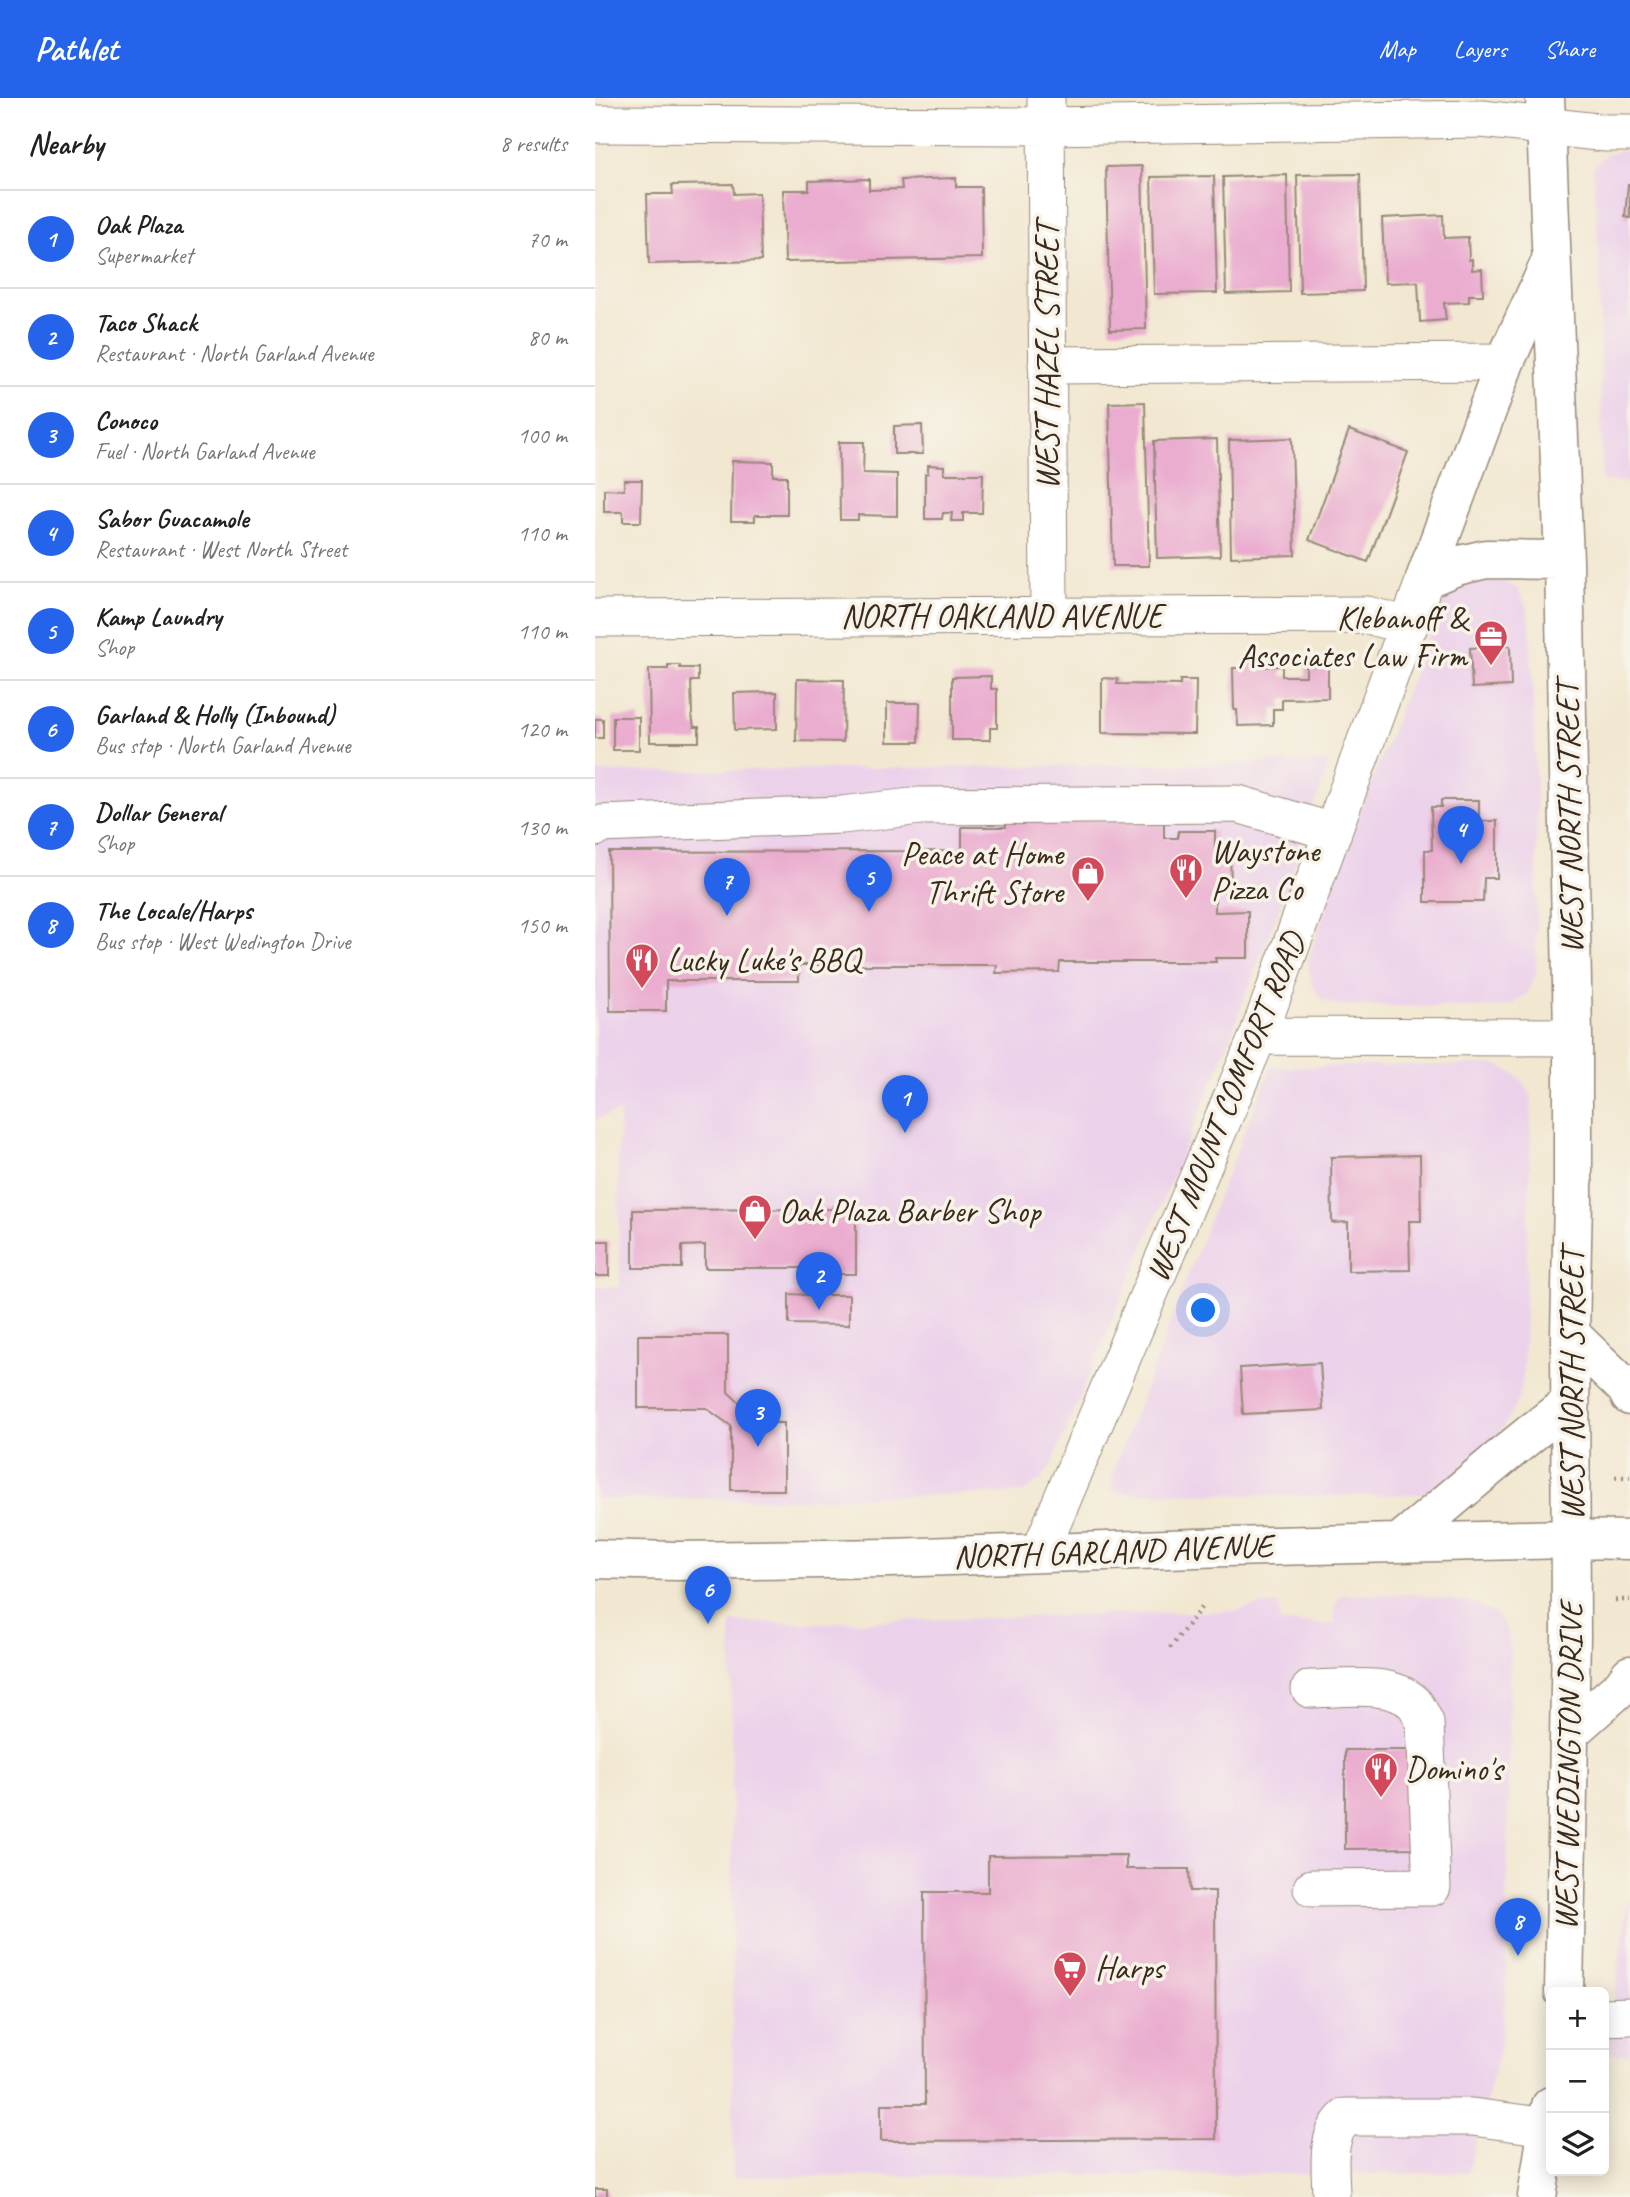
<!DOCTYPE html>
<html lang="en">
<head>
<meta charset="utf-8">
<style>
	:root { --surface:#fff; --page:#f2f2f2; --text:#222; --muted:#767676; --line:#e0e0e0; --accent:#2563eb }
	body { margin:0; font-family:Caveat,sans-serif; background:var(--page); color:var(--text) }
	.controls { position:absolute; right:21px; bottom:21px; display:grid; overflow:hidden; border-radius:10px; box-shadow:0 4px 18px #0003 }
	.controls button { width:63px; height:63px; display:grid; place-items:center; padding:0; border:0; border-bottom:2px solid var(--line); background:var(--surface); color:var(--text); font:35px sans-serif }
	.you { position:absolute; left:609px; top:1213px; width:24px; height:24px; margin:-18px; border:5px solid #fff; border-radius:50%; background:#1a73e8; box-shadow:0 0 0 10px #1a73e833 }
	.badge { display:grid; place-items:center; width:46px; height:46px; border-radius:50%; background:var(--accent); color:#fff; font-size:23px; font-weight:700 }
	.pin { position:absolute; translate:-50% -58px; filter:drop-shadow(0 2px 4px #0008) }
	.pin::after { content:''; position:absolute; top:37px; width:24px; height:21px; background:inherit; clip-path:polygon(0 0,100% 0,50% 100%) }
	.list { margin:0; padding:0; list-style:none }
	h2 { display:flex; justify-content:space-between; align-items:center; height:91px; margin:0; padding:0 28px; font-size:30px }
	h2 small { font-size:23px; font-weight:400; color:var(--muted) }
	.list li { display:grid; grid-template-columns:46px 1fr auto; gap:21px; align-items:center; box-sizing:border-box; height:98px; padding:0 28px; border-top:2px solid var(--line) }
	.list b { display:block; font-size:26px; white-space:nowrap }
	.list p { margin:0; font-size:23px; white-space:nowrap; color:var(--muted) }
	.list em { font-size:23px; font-style:normal; color:var(--muted) }
	.icon { flex:none; width:38px; height:38px; fill:none; stroke:currentColor; stroke-width:2; stroke-linecap:round; stroke-linejoin:round }
	.map { position:relative; flex:none; width:1035px; height:2099px; overflow:hidden }
	header { display:flex; align-items:center; gap:42px; box-sizing:border-box; height:98px; padding:0 35px; background:var(--accent); color:#fff }
	header strong { font-size:33px }
	nav { display:flex; gap:38px; margin-inline-start:auto; font-size:24px }
	main { display:flex }
	aside { flex:1; background:var(--surface) }
	.map>svg:first-child { display:block }
	.built { fill:#ecd1ea }
	.building { fill:#eaaccf }
	.lines { fill:none; stroke-linecap:round; stroke-linejoin:round }
	.minor-casing { stroke:#968978; stroke-width:39 }
	.major-casing { stroke:#968978; stroke-width:41 }
	.path { stroke:#968978; stroke-width:4.5; stroke-dasharray:2 5; stroke-linecap:butt }
	.minor { stroke:#fff; stroke-width:37 }
	.major { stroke:#fff; stroke-width:38 }
	.labels { text-anchor:middle; dominant-baseline:central; stroke-width:7; stroke-linejoin:round; paint-order:stroke }
	.street-label { font-size:33px; fill:#3b2a1e; stroke:#f7f3e8 }
	.poi-label { font-size:33px; fill:#3b2a1e; stroke:#f7f3e8; text-anchor:start }
</style>
</head>
<body>
<header>
<strong>Pathlet</strong>
<nav><a>Map</a><a>Layers</a><a>Share</a></nav>
</header>
<main>
<aside>
<h2>Nearby<small>8 results</small></h2>
<ul class="list">
<li><span class="badge">1</span><div><b>Oak Plaza</b><p>Supermarket</p></div><em>70 m</em></li>
<li><span class="badge">2</span><div><b>Taco Shack</b><p>Restaurant · North Garland Avenue</p></div><em>80 m</em></li>
<li><span class="badge">3</span><div><b>Conoco</b><p>Fuel · North Garland Avenue</p></div><em>100 m</em></li>
<li><span class="badge">4</span><div><b>Sabor Guacamole</b><p>Restaurant · West North Street</p></div><em>110 m</em></li>
<li><span class="badge">5</span><div><b>Kamp Laundry</b><p>Shop</p></div><em>110 m</em></li>
<li><span class="badge">6</span><div><b>Garland &amp; Holly (Inbound)</b><p>Bus stop · North Garland Avenue</p></div><em>120 m</em></li>
<li><span class="badge">7</span><div><b>Dollar General</b><p>Shop</p></div><em>130 m</em></li>
<li><span class="badge">8</span><div><b>The Locale/Harps</b><p>Bus stop · West Wedington Drive</p></div><em>150 m</em></li>
</ul>
</aside>
<div class="map">
<svg width="1035" height="2099" viewBox="0 0 1035 2099">
	<rect width="100%" height="100%" fill="#f7f3e8"/>
	<filter id="ink" filterUnits="userSpaceOnUse"><feTurbulence type="fractalNoise" baseFrequency=".0143" numOctaves="2"/><feDisplacementMap in="SourceGraphic" scale="14" xChannelSelector="R" yChannelSelector="G"/><feConvolveMatrix kernelMatrix="1 2 1 2 8 2 1 2 1" color-interpolation-filters="sRGB"/></filter>
	<filter id="wash" filterUnits="userSpaceOnUse"><feTurbulence type="fractalNoise" baseFrequency=".00686" numOctaves="4" result="noise"/><feDisplacementMap in="SourceGraphic" scale="28" xChannelSelector="R" yChannelSelector="G"/><feGaussianBlur stdDeviation="1.57" result="paint"/><feColorMatrix in="noise" values="0 0 0 0 0 0 0 0 0 0 0 0 0 0 0 0 0 1.4 0 .05"/><feComposite in="paint" operator="in"/></filter>
	<g filter="url(#wash)">
		<rect width="100%" height="100%" fill="#f2e8d1"/>
		<!-- built -->
		<path class="built" d="M1028,52H1035V385L1007,383L1004,160L998,70L1011,56Z
			M884,480L908,484L922,490L930,505L935,524L942,717L941,877L932,896L916,907L901,910L741,907L726,901L718,888L712,866L750,752L846,506L867,485Z
			M734,664L693,787L623,971L456,1368L445,1383L428,1395L185,1401H0V1189H25L23,1049L25,1014L0,1021V674Z
			M885,967L905,968L918,975L929,984L937,999L928,1279L922,1305L901,1342L853,1384L828,1396L727,1398L517,1394L518,1375L617,1114L676,969Z
			M818,1496L881,1506L900,1516L912,1533L915,1553L911,1895L905,1949L873,2075L138,2079L136,1524L217,1525L602,1514L640,1513L666,1507H684L685,1525L740,1526V1508L745,1497Z
			M1035,1786V1956H1011L1034,1799Z"/>
		<g id="blocks">
			<!-- building -->
			<path class="building" d="M547,68L551,231L515,232L511,69Z
				M765,76L768,193L705,195L702,77Z
				M692,77L694,194L631,196L628,79Z
				M619,78L622,195L559,196L556,79Z
				M361,80V89H386L387,160L190,164L188,92H214V83L274,81V92L307,91L306,82Z
				M138,86L139,96L164,95L166,163L54,166L52,96H78L77,87Z
				M1033,86H1035V120L1030,119Z
				M848,117L849,140L873,139L874,162L877,161V172L887,171L888,197H874V204L849,205L851,222L825,224L823,184L790,185L787,120Z
				M550,304L554,468H518L514,305Z
				M327,327L328,356H299V328Z
				M754,332L813,354L773,464L714,442Z
				M697,340L700,457L636,459L634,342Z
				M622,341L625,458L562,460L559,343Z
				M244,344H269L268,375L302,376V418L263,417V422H245Z
				M137,363L178,364V378H192V417H160V423H136Z
				M333,367L349,368V376H388L387,415H368V423H356L357,415H348L347,421H330V376L333,375Z
				M29,382H47L46,424H28V414H9V391L29,392Z
				M915,548L916,588L877,590L875,550Z
				M663,563L662,569L687,568V578H711V568H733V600L687,601V611H678V627L643,628L642,612H639L638,570H651L650,564Z
				M73,567H85V570H103V583H96L97,617L99,629H104V644H55L54,571H73Z
				M396,578V591H402V630H395V642H357V579Z
				M507,580L523,581L522,586L585,587V582H601L600,636L507,635Z
				M202,581L249,582L248,644L201,643Z
				M182,594V631L140,632L139,595Z
				M292,605H325L324,644H292Z
				M18,619H44V652H18Z
				M0,621H8V640H0Z
				M846,702H884V723H902V780H889L888,804H830V752H837L836,709H846Z
				M410,721H569V740H583V733H620V750H635L636,793H620V814L653,813V860H620L621,864H465L464,874L401,875L402,867H204V883H71V913H15L14,754L367,753V729H411Z
				M825,1057L826,1123H814L815,1172L753,1173V1124L737,1125L736,1059Z
				M238,1108H261V1176H237V1170H110V1147L87,1148V1170H38V1112L237,1111Z
				M0,1143H14V1178H0Z
				M215,1193H225V1197H254V1227L194,1226V1196L215,1197Z
				M43,1237H133V1294L166,1325H189V1392H136V1328L111,1310H43Z
				M725,1265L728,1312L648,1316L645,1270Z
				M750,1652H821L822,1750L750,1751Z
				M531,1757V1771H594L595,1793H620L621,2041L286,2043V2006H330L329,1794H393V1758Z
				M0,2091H12V2099H0Z"/>
		</g>
	</g>
	<g filter="url(#ink)">
		<use href="#blocks" fill-opacity="0" stroke="#968978" stroke-width="2"/>
		<g class="lines">
			<!-- minor casing -->
			<g class="minor-casing">
				<path id="minor" d="M451,0L454,517
					M0,26L451,28L887,21L1011,35H1035
					M452,267L910,264
					M0,520L772,517L814,528
					M0,730L5,726L247,717L325,708L643,706L738,734
					M663,938L978,939
					M445,1454L663,938L830,481
					M715,1591C745,1591 796,1582 819,1605C823,1609 826,1618 830,1624L837,1789L717,1790
					M1009,1919L1035,1918
					M736,2099C736,2072 729,2038 751,2019H877L953,2029"/>
			</g>
			<!-- major casing -->
			<g class="major-casing">
				<path id="major" d="M950,0L969,462L978,939V1101L975,1236L976,1539L969,1894
					M830,481L910,264L954,167
					M830,481L861,468L891,461L969,462
					M975,1236L1031,1290L1035,1298
					M804,1445C861,1398 916,1349 975,1305
					M0,1461L82,1463L296,1460L632,1449L976,1441L1035,1442
					M975,1634L1027,1588L1035,1577
					M942,2099L956,2008"/>
			</g>
			<!-- path -->
			<path class="path" d="M1020,1379H1035
				M1020,1502H1035
				M575,1550L608,1507"/>
			<!-- minor -->
			<use href="#minor" class="minor"/>
			<!-- major -->
			<use href="#major" class="major"/>
		</g>
	</g>
	<!-- icons -->
	<defs>
		<g id="office-pin" transform="scale(1.75)"><path d="M0 17L-7.5 6A9.5 9.5 0 1 1 7.5 6Z" fill="#d1495b" stroke="#f7f3e8"/><path d="M-6-3h4V-5.5h4V-3h4V5H-6ZM-1-4.5V-3h2v-1.5ZM-6 0V1H6V0Z" fill="#fff"/></g>
		<g id="restaurant-pin" transform="scale(1.75)"><path d="M0 17L-7.5 6A9.5 9.5 0 1 1 7.5 6Z" fill="#d1495b" stroke="#f7f3e8"/><path d="M-5-6h1v4h1v-4h1v4h1v-4h1v5L-1.5 .5V6h-2V.5L-5-1ZM5-6V6H3V1.5H1.5Q1.5-4 5-6Z" fill="#fff"/></g>
		<g id="shop-pin" transform="scale(1.75)"><path d="M0 17L-7.5 6A9.5 9.5 0 1 1 7.5 6Z" fill="#d1495b" stroke="#f7f3e8"/><path d="M-5-2.5h2.3a2.7 3.5 0 0 1 5.4 0H5L5.5 6h-11ZM-1.5-2.5h3a1.5 2.3 0 0 0-3 0Z" fill="#fff"/></g>
		<g id="supermarket-pin" transform="scale(1.75)"><path d="M0 17L-7.5 6A9.5 9.5 0 1 1 7.5 6Z" fill="#d1495b" stroke="#f7f3e8"/><path d="M-6-5.5h2.5l.6 2H6L4.5 2H-2.5L-4.4-4H-6ZM-1.5 3.2a1.3 1.3 0 1 0 .1 0ZM3 3.2a1.3 1.3 0 1 0 .1 0Z" fill="#fff"/></g>
	</defs>
	<g fill-rule="evenodd">
		<use href="#office-pin" x="896" y="539"/>
		<use href="#restaurant-pin" x="591" y="772"/>
		<use href="#shop-pin" x="493" y="775"/>
		<use href="#restaurant-pin" x="47" y="862"/>
		<use href="#shop-pin" x="160" y="1113"/>
		<use href="#restaurant-pin" x="786" y="1671"/>
		<use href="#supermarket-pin" x="475" y="1870"/>
	</g>
	<g class="labels">
		<!-- street labels -->
		<g class="street-label">
			<text transform="translate(452 258) rotate(-90)">WEST HAZEL STREET</text>
			<text x="407" y="518">NORTH OAKLAND AVENUE</text>
			<text transform="translate(974 720) rotate(-91)">WEST NORTH STREET</text>
			<text transform="translate(630 1009) rotate(-68)">WEST MOUNT COMFORT ROAD</text>
			<text transform="translate(977 1287) rotate(-90)">WEST NORTH STREET</text>
			<text transform="translate(518 1453) rotate(-2)">NORTH GARLAND AVENUE</text>
			<text transform="translate(973 1668) rotate(-89)">WEST WEDINGTON DRIVE</text>
		</g>
		<!-- poi labels -->
		<g class="poi-label">
			<text x="872" y="520" text-anchor="end">Klebanoff &amp;<tspan x="872" dy="38">Associates Law Firm</tspan></text>
			<text x="616" y="753">Waystone<tspan x="616" dy="38">Pizza Co</tspan></text>
			<text x="468" y="756" text-anchor="end">Peace at Home<tspan x="468" dy="38">Thrift Store</tspan></text>
			<text x="72" y="862">Lucky Luke's BBQ</text>
			<text x="184" y="1113">Oak Plaza Barber Shop</text>
			<text x="810" y="1671">Domino's</text>
			<text x="500" y="1870">Harps</text>
		</g>
	</g>
</svg>
<div class="controls">
<button>+</button>
<button>−</button>
<button><svg class="icon" aria-label="layers" viewBox="0 0 24 24"><path d="M12 4l9 5-9 5-9-5zM3 14l9 5 9-5"/></svg></button>
</div>
<div class="you"></div>
<div class="pin badge" style="left:310px;top:1035px">1</div>
<div class="pin badge" style="left:224px;top:1212px">2</div>
<div class="pin badge" style="left:163px;top:1349px">3</div>
<div class="pin badge" style="left:866px;top:766px">4</div>
<div class="pin badge" style="left:274px;top:814px">5</div>
<div class="pin badge" style="left:113px;top:1526px">6</div>
<div class="pin badge" style="left:132px;top:818px">7</div>
<div class="pin badge" style="left:923px;top:1858px">8</div>
</div>
</main>
</body>
</html>
